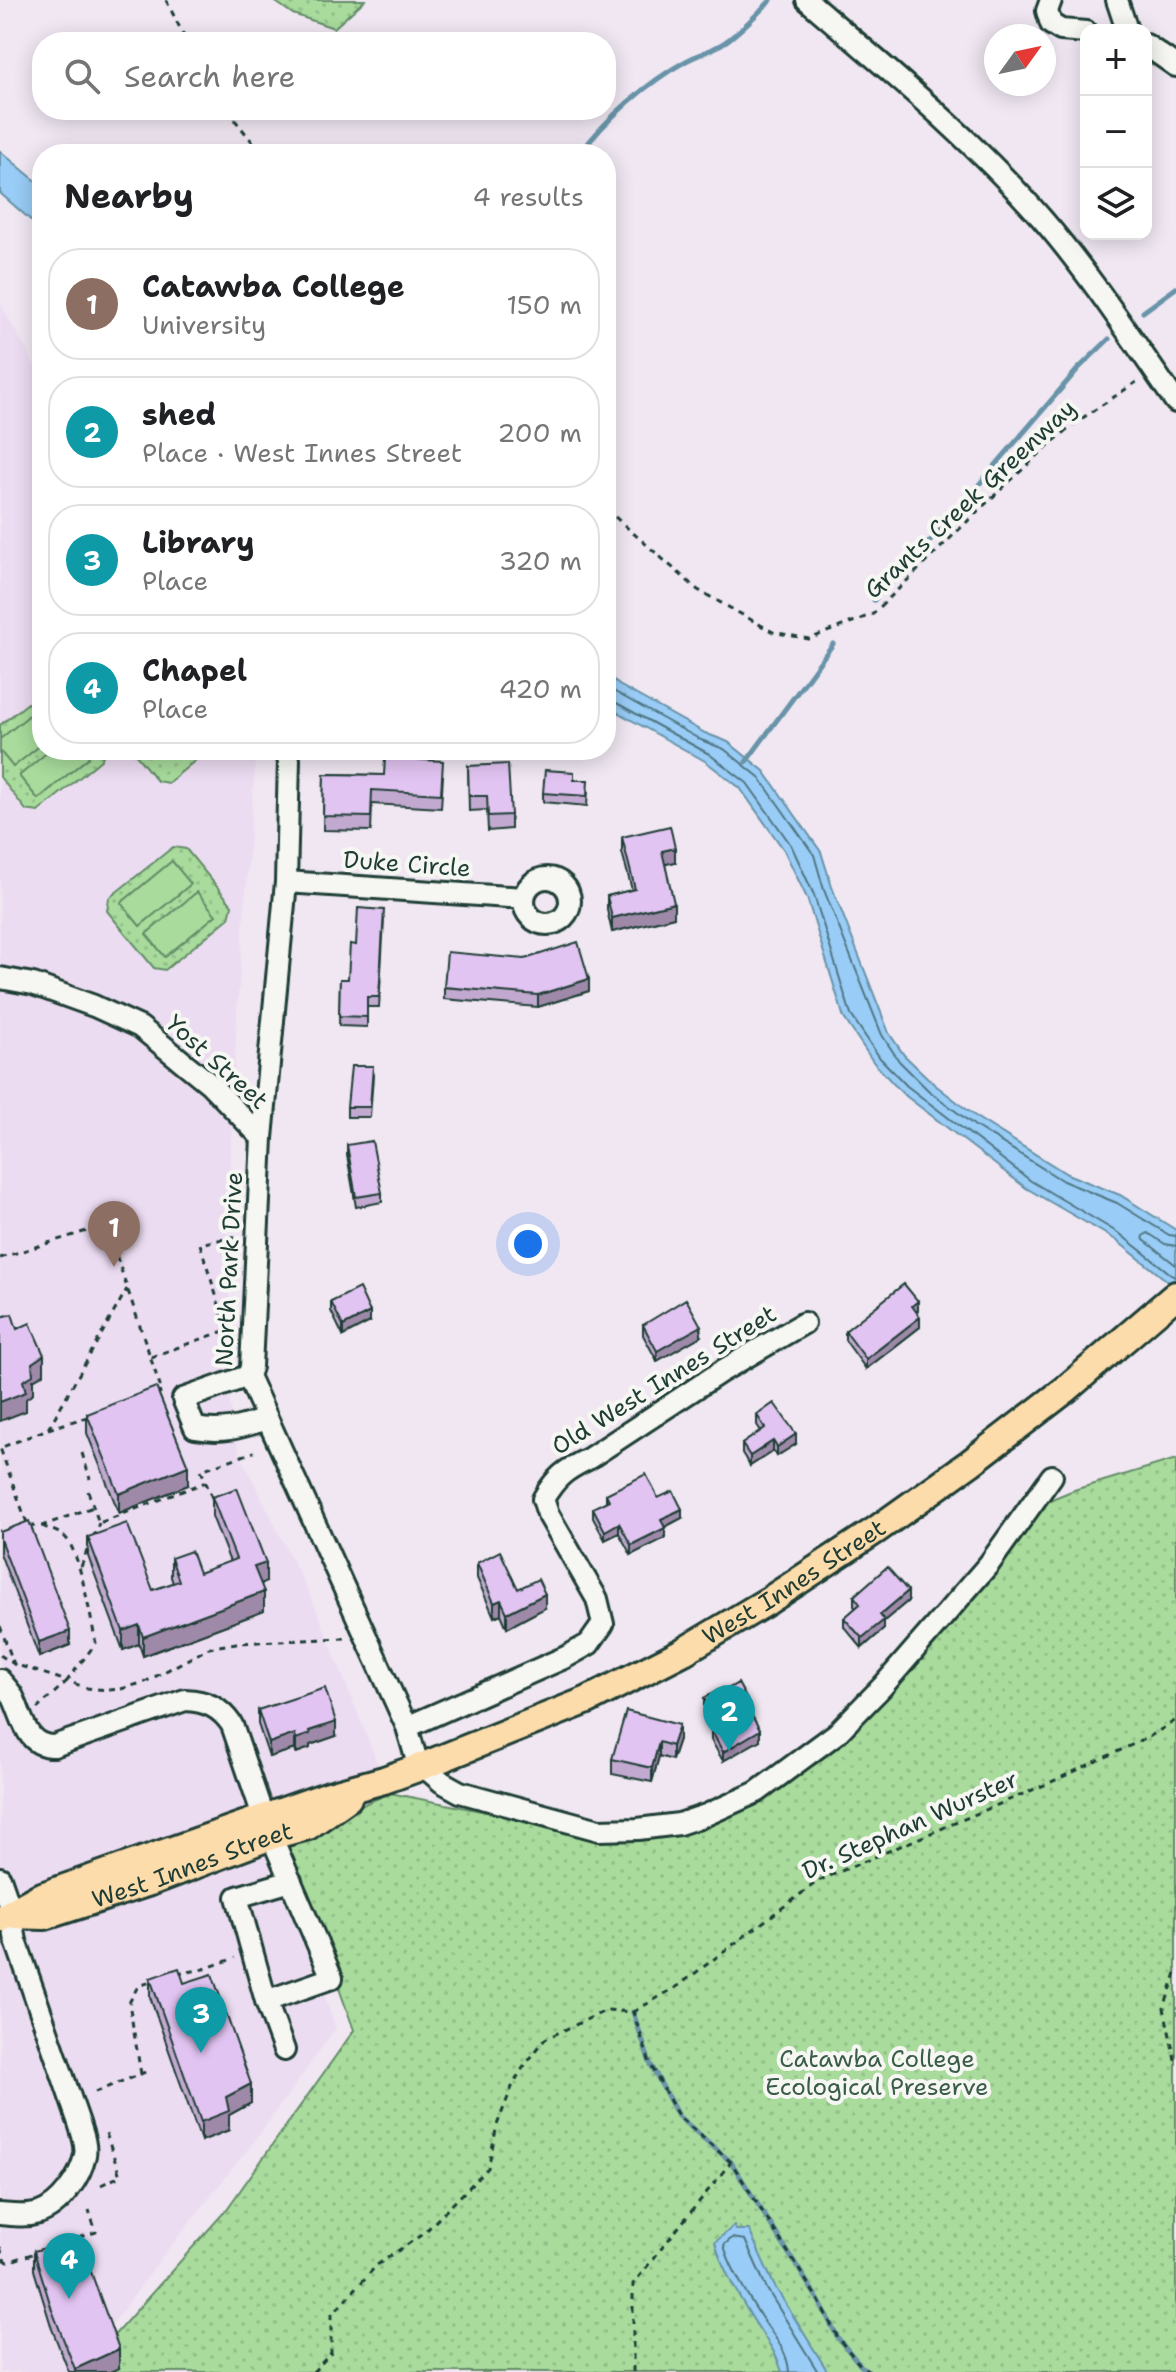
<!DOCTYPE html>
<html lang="en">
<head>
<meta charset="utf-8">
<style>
	:root { --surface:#fff; --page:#f2f2f2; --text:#202124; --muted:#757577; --line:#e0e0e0; --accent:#db2777 }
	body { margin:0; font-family:"Shantell Sans",sans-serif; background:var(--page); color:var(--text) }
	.controls { position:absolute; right:24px; top:24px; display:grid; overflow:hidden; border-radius:16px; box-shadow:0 4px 20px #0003 }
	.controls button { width:72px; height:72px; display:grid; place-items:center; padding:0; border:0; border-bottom:2px solid var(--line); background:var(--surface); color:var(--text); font:40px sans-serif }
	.compass { position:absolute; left:984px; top:24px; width:72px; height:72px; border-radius:50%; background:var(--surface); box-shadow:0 4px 20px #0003; rotate:57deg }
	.you { position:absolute; left:528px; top:1244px; width:28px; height:28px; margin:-20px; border:6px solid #fff; border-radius:50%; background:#1a73e8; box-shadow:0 0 0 12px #1a73e833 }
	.badge { display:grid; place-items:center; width:52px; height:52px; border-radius:50%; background:var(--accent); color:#fff; font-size:26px; font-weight:700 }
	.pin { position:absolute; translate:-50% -66px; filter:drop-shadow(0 2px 4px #0008) }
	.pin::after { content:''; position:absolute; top:42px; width:28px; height:24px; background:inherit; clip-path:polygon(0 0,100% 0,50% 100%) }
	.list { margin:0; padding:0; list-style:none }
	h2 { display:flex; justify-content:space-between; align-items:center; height:104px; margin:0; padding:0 32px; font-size:34px }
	h2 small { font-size:26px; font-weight:400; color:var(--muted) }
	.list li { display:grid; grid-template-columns:52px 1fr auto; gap:24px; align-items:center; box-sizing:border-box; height:112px; margin:0 16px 16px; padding:0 16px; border:2px solid var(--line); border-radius:32px }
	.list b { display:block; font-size:30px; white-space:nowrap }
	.list p { margin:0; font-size:26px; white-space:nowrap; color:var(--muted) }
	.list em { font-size:26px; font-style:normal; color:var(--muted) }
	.icon { flex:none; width:44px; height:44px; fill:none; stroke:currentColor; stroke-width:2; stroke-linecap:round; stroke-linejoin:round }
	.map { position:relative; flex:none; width:1176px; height:2372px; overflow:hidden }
	.search { position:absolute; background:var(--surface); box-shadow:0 4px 20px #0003; left:32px; top:32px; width:584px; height:88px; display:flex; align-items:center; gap:20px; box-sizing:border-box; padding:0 28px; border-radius:32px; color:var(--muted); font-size:30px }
	.panel { position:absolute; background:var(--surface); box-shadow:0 4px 20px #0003; left:32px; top:144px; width:584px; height:616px; border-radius:32px }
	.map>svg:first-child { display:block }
	.built { fill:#ecdcf2 }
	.grass { fill:url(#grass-dots); stroke:#648c68; stroke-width:2 }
	.pitch { fill:#a8db9c; stroke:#648c68; stroke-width:2 }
	.water { fill:#99ccf6; stroke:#6893a8; stroke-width:2 }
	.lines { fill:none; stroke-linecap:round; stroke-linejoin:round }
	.shore { stroke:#507682; stroke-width:2 }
	.stream { stroke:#6893a8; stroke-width:5 }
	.minor-casing { stroke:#1f3d34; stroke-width:26 }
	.major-casing { stroke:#1f3d34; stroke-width:32 }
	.path { stroke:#1f3d34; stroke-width:3; stroke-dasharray:6 6; stroke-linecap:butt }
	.minor { stroke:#f6f6f2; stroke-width:20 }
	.major { stroke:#fddcac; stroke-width:26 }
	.wall { fill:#c2a9d0; stroke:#1f3d34; stroke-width:2 }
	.shaded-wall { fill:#9e89a9; stroke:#1f3d34; stroke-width:2 }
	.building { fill:#e2c4f2; stroke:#1f3d34; stroke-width:2 }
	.labels { text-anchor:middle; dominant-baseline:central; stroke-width:8; stroke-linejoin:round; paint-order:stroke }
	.street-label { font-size:24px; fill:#1f3d34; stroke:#f6f6f2 }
	.park-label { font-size:24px; fill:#3a5d49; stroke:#f6f6f2 }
</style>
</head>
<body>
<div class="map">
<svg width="1176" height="2372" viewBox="0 0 1176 2372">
	<defs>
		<pattern id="grass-dots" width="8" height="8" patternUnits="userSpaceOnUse" patternTransform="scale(2)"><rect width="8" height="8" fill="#a8db9c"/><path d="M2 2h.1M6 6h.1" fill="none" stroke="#90bd87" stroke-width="1.8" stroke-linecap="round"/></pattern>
	</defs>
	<rect width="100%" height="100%" fill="#f0e7f2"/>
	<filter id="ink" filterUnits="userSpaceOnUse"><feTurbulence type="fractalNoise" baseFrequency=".0125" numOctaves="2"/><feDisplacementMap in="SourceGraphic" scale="16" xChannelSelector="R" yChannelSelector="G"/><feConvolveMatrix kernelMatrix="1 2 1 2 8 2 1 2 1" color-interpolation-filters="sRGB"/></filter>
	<g filter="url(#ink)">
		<!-- built -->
		<path class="built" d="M0,303L42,378V750H256L237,1014L229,1190V1344L220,1348L239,1452L315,1606L384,1780L253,1801L336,2028L259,2135L160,2260L83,2364L70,2372H0Z"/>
		<!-- grass -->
		<path class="grass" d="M273,0H365L334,28L293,14Z
			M42,692V750H104L102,759L38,812L26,810L0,777V725Z
			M132,750H208L168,783L157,781Z
			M173,847L186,849L232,905L229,918L165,970L154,968L107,911L109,898Z
			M1176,1459V2372H74L102,2349L227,2209L354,2030L285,1838L390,1793L557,1826L683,1820L750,1802L817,1763L914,1662L1037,1505L1074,1490Z"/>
		<!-- pitch -->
		<path class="pitch" d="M42,705V744L13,767L0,751V739Z
			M50,750H84L89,757L38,799L19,776Z
			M172,861L191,884L140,926L121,903Z
			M197,892L216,915L165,957L146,934Z"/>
		<!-- water -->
		<path class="water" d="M0,151L42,186V230L0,193Z
			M606,673L619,685L705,733L728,742L764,771L821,852L832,887L889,1033L904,1055L934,1084L979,1119L1067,1174L1120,1195L1176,1230V1288L1116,1240L1026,1188L902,1093L874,1063L844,1018L807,898L784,850L740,788L705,761L606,706Z
			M734,2226L736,2230H749L774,2285L828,2372H782C776,2350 762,2335 751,2316C737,2293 722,2268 715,2242Z"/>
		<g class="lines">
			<!-- shore -->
			<path class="shore" d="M606,684L615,692L701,740L724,749L759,777L814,855L824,890L882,1035L899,1061L928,1090L975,1126L1063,1181L1117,1203L1169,1235L1176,1236
				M606,700L613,701L709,754L747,783L791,845L814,895L851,1015L880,1058L907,1086L1031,1181L1120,1234L1176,1278
				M1176,1246L1165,1244L1148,1233L1143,1236L1144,1240L1176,1265
				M789,2372C788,2351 773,2335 761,2317C749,2298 729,2266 724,2245L732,2238L745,2240L767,2289L818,2372"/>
			<!-- stream -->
			<path class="stream" d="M580,154C605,119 648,82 686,61C699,54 713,50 725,42C742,30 756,15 771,0
				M1143,312L1176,288
				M874,600L934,537L1078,369L1109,339
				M746,762L833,644
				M633,2012L650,2063L678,2116L731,2162L819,2301L838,2338L861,2366L870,2372"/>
			<!-- minor casing -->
			<g class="minor-casing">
				<path id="minor" d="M807,0C888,70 973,139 1043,220C1092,277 1133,341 1176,402
					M1051,0L1047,11L1051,24L1061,30L1086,32
					M1117,0L1127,30
					M1146,45L1176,66
					M283,750L289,759L286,882L262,1138L251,1367L248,1376L407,1727L419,1768
					M524 901a23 23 0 1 1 46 0a23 23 0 1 1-46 0Z
					M286,882L524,898
					M0,978L33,984L94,1006L140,1027L210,1084L262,1138
					M248,1376L183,1399L195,1428C222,1433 240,1428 266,1419
					M0,1680C4,1685 9,1690 12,1695C23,1716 25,1747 54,1746L185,1700C206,1701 220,1707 232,1725L264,1819L332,1978L266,2001L284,2050
					M407,1727L566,1657L589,1644L603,1624L597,1599L548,1514L543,1499C556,1477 565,1470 588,1459L722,1371L804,1323
					M423,1766L442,1782L460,1792L599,1830L638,1829L679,1824L706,1815L757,1792L837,1733L882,1687L989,1564L1052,1476
					M0,1878L9,1904L16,1941L79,2123C82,2133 87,2145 85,2155C81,2177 60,2206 39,2213C26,2217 13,2215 0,2214
					M266,2001L237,1897L291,1881"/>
			</g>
			<!-- major casing -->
			<g class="major-casing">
				<g id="major">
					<path id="s1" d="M11,1915L45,1916L150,1882L271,1836L308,1826L348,1798"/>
					<path id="s2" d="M0,1919L39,1897L329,1795L384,1780L423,1766L588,1700L684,1651L768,1601L876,1530L970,1463L1065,1390L1176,1295"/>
				</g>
			</g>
			<!-- path -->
			<path class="path" d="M166,0L187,42
				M227,110L262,154
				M606,509L698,590L773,632L809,639L873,614L980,509L1050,444L1081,419L1138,381
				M0,1258L106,1225L162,1392L158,1393
				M227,1330L200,1244L237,1236
				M151,1357L227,1330L232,1345
				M48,1429L90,1416
				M82,1453L90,1479
				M88,1491L99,1523L206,1482
				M212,1498L201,1470L254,1452
				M27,1523L0,1448L48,1429L127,1289
				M29,1526H42L93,1507
				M42,1526C48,1529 60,1532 65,1537C80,1551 91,1621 96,1643L67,1681L87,1688L108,1690L121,1689L145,1682L209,1648L236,1643L346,1638
				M93,1538L99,1523
				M81,1567L88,1548
				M0,1626L15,1667
				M0,1655L14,1664L67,1681L37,1709
				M1176,1973L1164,2008L1176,2064
				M177,1974L204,1969L235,1958
				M633,2012L678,1986L818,1881L1049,1783L1149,1737L1176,1720
				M141,2074L129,2003L138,1986L151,1982
				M95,2092L148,2071
				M101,2185L120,2176L105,2130
				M57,2245L96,2232L89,2210
				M0,2247L4,2259L0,2261
				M4,2259L8,2262L35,2253
				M313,2372L331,2353V2316L377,2265L424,2233L488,2168L497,2125L512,2087L520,2072L545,2039L607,2010L633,2012L650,2063L678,2116L731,2162L819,2301L838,2338L861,2366L870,2372
				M633,2372V2284L731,2162"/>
			<!-- minor -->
			<use href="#minor" class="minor"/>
			<!-- major -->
			<use href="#major" class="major"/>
		</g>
		<!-- wall -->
		<path class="wall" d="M468,766L511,815V829L488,831L487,810L469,811Z
			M324,774L443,776L441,808L372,804L371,831L323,830Z
			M574,780L588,790L587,806L543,802V793Z
			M622,837L675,862L665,864L674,917L612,932L607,910V896L632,890L622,852Z
			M384,920L379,1007H367V1027L339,1026L340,979H348L356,945Z
			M444,987L589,991L538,1007L444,999Z
			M373,1076L370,1117H347V1107Z
			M347,1145L382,1193V1202L356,1207L347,1155Z
			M331,1302L370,1322L343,1336L331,1311Z
			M918,1310L916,1312L920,1327L866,1369L845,1340V1331Z
			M643,1325L701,1336L657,1361L643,1335Z
			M87,1414L188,1485L119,1513L87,1433Z
			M757,1415L796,1444L777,1456L773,1451L750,1466L742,1453V1444L761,1431L757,1425Z
			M606,1494L682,1518L665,1527V1538L631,1555L619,1533L605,1540L593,1518V1508L606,1502Z
			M212,1497L266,1582L261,1584L264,1611L143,1656L139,1644L123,1650L88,1556V1537L153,1590L173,1583L171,1577V1558L199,1573L230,1562L212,1516Z
			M0,1532L70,1645L39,1657L0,1553Z
			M477,1563L518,1589L545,1608L507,1628L501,1614L494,1617L477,1578Z
			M854,1596L908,1601L884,1621V1629L862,1648L844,1627V1618L856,1608L854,1606Z
			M724,1691L747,1709L760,1740L723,1761L711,1740V1730L716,1728L704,1708V1698Z
			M258,1710L336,1736L310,1745V1748L296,1753L295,1749L269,1757L258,1724Z
			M679,1725V1739L672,1760L659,1756L652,1782L612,1774V1759Z
			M150,1978L184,1983L251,2103L229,2115V2130L201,2141L150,1997Z
			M34,2251L119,2368L110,2372H69L52,2329L34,2270Z"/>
		<!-- shaded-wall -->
		<path class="shaded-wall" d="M675,848V862L662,865V851Z
			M674,903V917L612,932V918Z
			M589,979V991L538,1007V995Z
			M918,1301V1310L912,1316V1306Z
			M370,1312V1322L343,1336V1326Z
			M920,1317V1327L866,1369V1359Z
			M701,1326V1336L657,1361V1351Z
			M44,1355V1374L33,1380V1394L26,1399V1411L0,1421V1402L23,1381L32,1363Z
			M796,1434V1444L777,1456V1447Z
			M773,1441V1451L750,1466V1456Z
			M188,1466V1485L119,1513V1494Z
			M682,1509V1518L661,1529V1519Z
			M619,1523V1533L605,1540V1531Z
			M665,1528V1538L631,1555V1545Z
			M266,1563V1582L254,1586V1567Z
			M908,1591V1601L884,1621V1629L862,1648V1638L880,1615Z
			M264,1592V1611L143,1656V1637Z
			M545,1594V1608L507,1628V1613Z
			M501,1600V1614L494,1617V1603Z
			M139,1625V1644L123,1650V1631Z
			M70,1631V1645L39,1657V1642Z
			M336,1722V1736L310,1745V1748L296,1753V1739L309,1731Z
			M679,1725V1739L672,1760V1746Z
			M760,1730V1740L723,1761V1752Z
			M295,1734V1749L269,1757V1743Z
			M659,1742V1756L652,1782V1768Z
			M251,2084V2103L229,2115V2130L201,2141V2122L226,2097Z
			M119,2349V2368L110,2372H75V2369Z"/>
		<!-- building -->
		<path class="building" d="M385,758L443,761L441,794L372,790L371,817L323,816L324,774L384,775Z
			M508,764L511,815L488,816L487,796H469L468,766Z
			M545,770L574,772V780H588L587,796L543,793Z
			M670,826L675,848L662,851L674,903L612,918L607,896L635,889L622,837Z
			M358,908L384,910L379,997H367V1017L339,1016L340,979H348L350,944L356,945Z
			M578,942L589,979L538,995L444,987L447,952L525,959Z
			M351,1066H373L370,1107H347Z
			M372,1141L382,1193L356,1197L347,1145Z
			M904,1284L918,1301L912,1306L920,1317L866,1359L845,1331Z
			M359,1288L370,1312L343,1326L331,1302Z
			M686,1299L701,1326L657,1351L643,1325Z
			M12,1314L17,1329L30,1323L44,1355L32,1363L33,1375L23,1381L26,1392L0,1402V1315L1,1317Z
			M156,1387L188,1466L119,1494L87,1414Z
			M774,1403L796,1434L777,1447L773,1441L750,1456L742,1444L765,1428L757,1415Z
			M646,1474L658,1498L673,1491L682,1509L661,1519L665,1528L631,1545L619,1523L605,1531L593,1508L609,1500L606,1494Z
			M237,1488L266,1563L254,1567L264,1592L143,1637L139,1625L123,1631L88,1537L127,1523L153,1590L179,1581L171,1558L191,1551L199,1573L236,1559L212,1497Z
			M29,1521L70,1631L39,1642L0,1539V1532Z
			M500,1551L518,1589L538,1579L545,1594L507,1613L501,1600L494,1603L477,1563Z
			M887,1567L908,1591L880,1615L884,1620L862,1638L844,1618L860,1604L854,1596Z
			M738,1683L747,1700L744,1702L760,1730L723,1752L711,1730L720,1725L704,1698L723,1688L724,1691Z
			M325,1688L336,1722L309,1731L310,1734L296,1739L295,1734L269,1743L258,1710Z
			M626,1711L679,1725L672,1746L659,1742L652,1768L612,1759Z
			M179,1968L184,1983L212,1974L251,2084L226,2097L229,2111L201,2122L150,1978Z
			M79,2239L119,2349L75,2369L52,2310L34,2251Z"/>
	</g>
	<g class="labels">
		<!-- street labels -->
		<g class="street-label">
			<text transform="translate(970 499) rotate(-43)">Grants Creek Greenway</text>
			<text transform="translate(407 864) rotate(4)">Duke Circle</text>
			<text transform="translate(217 1062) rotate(42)">Yost Street</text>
			<text transform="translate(229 1269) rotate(-87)">North Park Drive</text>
			<text transform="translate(664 1380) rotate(-32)">Old West Innes Street</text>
			<text stroke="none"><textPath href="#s2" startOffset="866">West Innes Street</textPath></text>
			<text transform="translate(910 1825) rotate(-24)">Dr. Stephan Wurster</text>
			<text stroke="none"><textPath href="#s1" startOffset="190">West Innes Street</textPath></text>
		</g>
		<!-- park labels -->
		<g class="park-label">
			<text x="877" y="2059">Catawba College<tspan x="877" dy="28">Ecological Preserve</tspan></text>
		</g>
	</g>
</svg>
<div class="controls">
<button>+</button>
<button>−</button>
<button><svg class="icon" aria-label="layers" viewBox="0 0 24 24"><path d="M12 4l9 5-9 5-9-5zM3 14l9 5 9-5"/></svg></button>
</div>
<svg class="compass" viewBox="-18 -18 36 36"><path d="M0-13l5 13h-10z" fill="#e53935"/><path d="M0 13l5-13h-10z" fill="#757577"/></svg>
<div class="you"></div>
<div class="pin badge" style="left:114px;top:1267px;background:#8d6e63">1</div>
<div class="pin badge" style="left:729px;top:1751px;background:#0f9aa8">2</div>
<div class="pin badge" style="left:201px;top:2053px;background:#0f9aa8">3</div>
<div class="pin badge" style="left:69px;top:2299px;background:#0f9aa8">4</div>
<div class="search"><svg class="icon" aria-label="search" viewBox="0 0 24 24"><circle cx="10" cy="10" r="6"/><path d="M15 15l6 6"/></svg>Search here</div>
<section class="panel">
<h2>Nearby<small>4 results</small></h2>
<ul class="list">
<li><span class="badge" style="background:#8d6e63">1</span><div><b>Catawba College</b><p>University</p></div><em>150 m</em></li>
<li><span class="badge" style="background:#0f9aa8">2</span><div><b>shed</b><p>Place · West Innes Street</p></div><em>200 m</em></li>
<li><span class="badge" style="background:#0f9aa8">3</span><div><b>Library</b><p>Place</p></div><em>320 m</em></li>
<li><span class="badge" style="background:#0f9aa8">4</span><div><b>Chapel</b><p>Place</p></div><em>420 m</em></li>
</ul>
</section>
</div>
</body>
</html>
